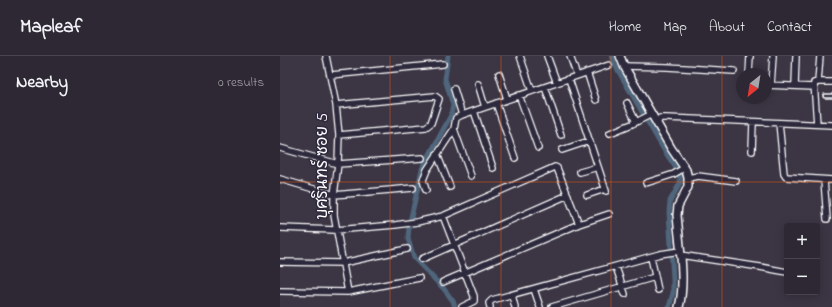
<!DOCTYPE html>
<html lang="en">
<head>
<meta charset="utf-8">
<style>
	:root { --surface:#2d2833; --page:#35303b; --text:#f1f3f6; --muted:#a7a6ac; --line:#48444e }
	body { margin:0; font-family:"Indie Flower","Playpen Sans Thai",sans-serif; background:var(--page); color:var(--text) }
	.controls { position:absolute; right:12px; bottom:12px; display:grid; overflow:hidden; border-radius:4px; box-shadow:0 2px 10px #0003 }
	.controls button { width:36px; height:36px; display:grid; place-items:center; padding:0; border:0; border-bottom:1px solid var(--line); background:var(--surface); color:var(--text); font:20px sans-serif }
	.compass { position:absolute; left:456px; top:12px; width:36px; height:36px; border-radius:50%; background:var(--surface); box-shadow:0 2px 10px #0003; rotate:210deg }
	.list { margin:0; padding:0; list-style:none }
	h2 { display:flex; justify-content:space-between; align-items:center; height:52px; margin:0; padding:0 16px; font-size:17px }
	h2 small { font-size:13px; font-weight:400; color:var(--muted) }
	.map { position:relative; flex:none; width:552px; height:251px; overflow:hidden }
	header { display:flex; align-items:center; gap:24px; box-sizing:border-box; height:56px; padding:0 20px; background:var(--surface); border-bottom:1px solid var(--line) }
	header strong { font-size:19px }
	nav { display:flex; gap:22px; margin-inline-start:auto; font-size:14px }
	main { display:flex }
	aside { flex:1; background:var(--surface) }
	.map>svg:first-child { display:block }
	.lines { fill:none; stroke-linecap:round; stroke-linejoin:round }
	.canal { stroke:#50667b; stroke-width:5 }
	.service-casing { stroke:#fff; stroke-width:5.5 }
	.minor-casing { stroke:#fff; stroke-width:8 }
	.tertiary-casing { stroke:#fff; stroke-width:10 }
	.service { stroke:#2f2a3d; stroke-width:2.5 }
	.minor { stroke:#2f2a3d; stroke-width:5.5 }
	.tertiary { stroke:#2f2a3d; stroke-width:7 }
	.grid { fill:none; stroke:#e8590c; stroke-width:1; stroke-opacity:0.55 }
	.labels { text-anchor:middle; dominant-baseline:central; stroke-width:3; stroke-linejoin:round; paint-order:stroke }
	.street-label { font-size:16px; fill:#fff; stroke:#2f2a3d }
</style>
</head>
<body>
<header>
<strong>Mapleaf</strong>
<nav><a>Home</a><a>Map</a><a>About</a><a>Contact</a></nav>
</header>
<main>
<aside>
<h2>Nearby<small>0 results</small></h2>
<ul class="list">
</ul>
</aside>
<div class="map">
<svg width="552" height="251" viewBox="0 0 552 251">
	<rect width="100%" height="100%" fill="#3c3544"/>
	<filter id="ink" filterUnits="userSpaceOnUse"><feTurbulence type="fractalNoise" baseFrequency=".025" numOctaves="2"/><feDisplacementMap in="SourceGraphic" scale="8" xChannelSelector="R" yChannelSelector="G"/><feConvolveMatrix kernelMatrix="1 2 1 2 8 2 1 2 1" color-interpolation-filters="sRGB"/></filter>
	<g filter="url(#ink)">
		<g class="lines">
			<!-- canal -->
			<path class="canal" d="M168,0L165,23L173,49L171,59L142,113L129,170L128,183L134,202L164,233L173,245L175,251
				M332,0L335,9L384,94L398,115L400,120V127L390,145L389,156L393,223V237L389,251"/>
			<!-- service casing -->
			<g class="service-casing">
				<path id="service" d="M545,40H552"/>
			</g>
			<!-- minor casing -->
			<g class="minor-casing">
				<path id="minor" d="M46,0L56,49L59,79L58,108L54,139V159L68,236
					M240,0L252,35
					M267,0L277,27
					M290,0L297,20
					M344,10L387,11L454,15
					M307,16L316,44
					M219,18L227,43
					M469,18L470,0
					M51,19L163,8
					M289,23L326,135
					M538,26L540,0
					M198,28L205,51
					M486,29L534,31
					M491,29L493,0
					M515,30L516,0
					M265,31L281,79
					M174,33L182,59L329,9
					M239,39L258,92
					M216,47L235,102
					M347,47L356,66
					M56,49L155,40L159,43L151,67L146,71L59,79
					M194,55L213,112
					M377,67L380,62H386L552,69
					M499,67L504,118L506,121L552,124
					M537,68L534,27L538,26H552
					M174,73L191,120
					M330,77L352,68L372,58
					M0,92L58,108L142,102
					M282,94L309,85
					M472,95L473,66
					M157,98L170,131
					M300,116L318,111
					M408,122L418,120L456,125
					M0,123L54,139L133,132
					M544,124L547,163
					M366,127L394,118L404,112
					M146,134L143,124L147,114L174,73L176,62L182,59
					M307,139L325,133
					M163,160L194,240V245L182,251
					M0,172L56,174L115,169L137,166L163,160L275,111L277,112L299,168
					M400,199L480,211L507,216
					M371,201L378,234
					M142,203L288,139
					M0,206L63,207L127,193
					M336,211L345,238
					M163,226L299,168L329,158
					M254,233L260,251
					M0,235L68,236L139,222
					M232,239L235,251
					M210,251L209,247L212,244L380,198L400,195
					M272,251L375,221"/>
			</g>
			<!-- tertiary casing -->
			<g class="tertiary-casing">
				<path id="tertiary" d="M340,0L344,10L391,92L406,114L408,122V131L398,150L397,159C399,185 406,226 399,251"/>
			</g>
			<!-- service -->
			<use href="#service" class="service"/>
			<!-- minor -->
			<use href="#minor" class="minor"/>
			<!-- tertiary -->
			<use href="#tertiary" class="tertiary"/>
		</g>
	</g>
	<!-- grid -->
	<path class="grid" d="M110,0V251M221,0V251M331,0V251M442,0V251M0,126H552"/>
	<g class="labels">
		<!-- street labels -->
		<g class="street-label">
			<text transform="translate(43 110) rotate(-90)">บุศรินทร์ ซอย 5</text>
		</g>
	</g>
</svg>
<div class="controls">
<button>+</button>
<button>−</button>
</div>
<svg class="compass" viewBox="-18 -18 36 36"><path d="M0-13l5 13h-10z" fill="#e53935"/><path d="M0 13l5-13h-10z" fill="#a7a6ac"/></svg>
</div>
</main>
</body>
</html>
